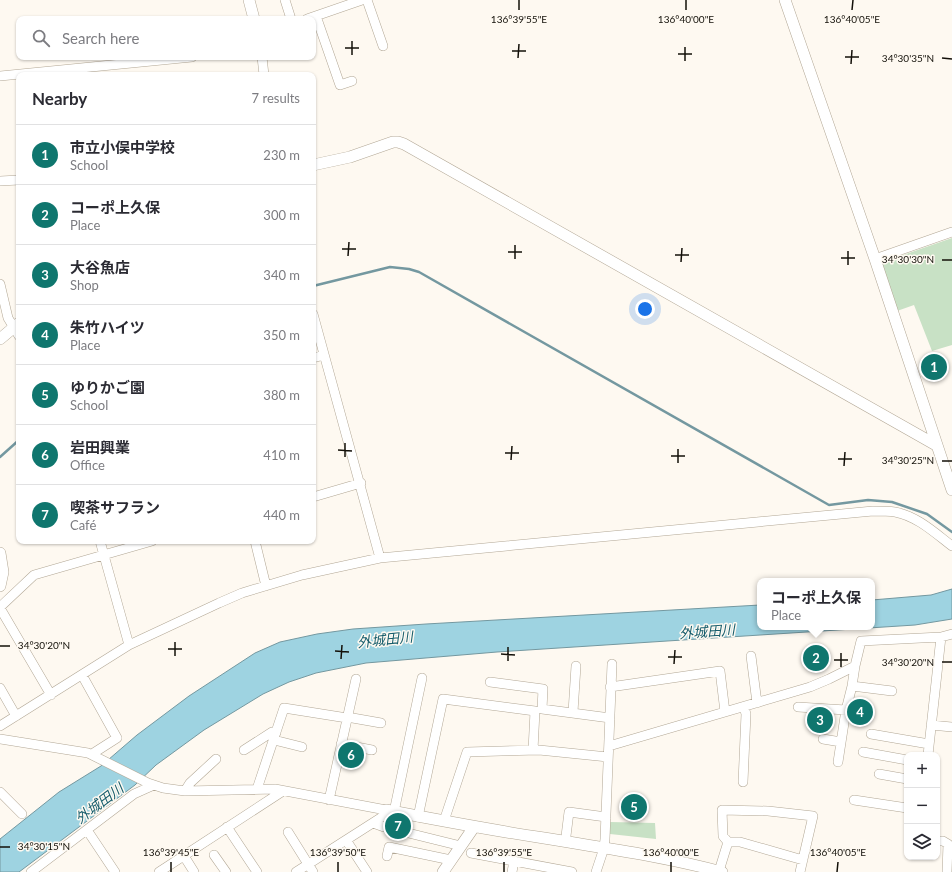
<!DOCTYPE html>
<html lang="en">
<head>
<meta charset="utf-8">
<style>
	:root { --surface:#fff; --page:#f2f2f3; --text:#2b2b33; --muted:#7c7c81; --line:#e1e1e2; --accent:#0f766e }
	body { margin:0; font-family:Lato,"Noto Sans JP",sans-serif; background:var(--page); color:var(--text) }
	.controls { position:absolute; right:12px; bottom:12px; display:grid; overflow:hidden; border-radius:8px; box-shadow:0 1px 3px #0004 }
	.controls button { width:36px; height:36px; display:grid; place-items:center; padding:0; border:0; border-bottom:1px solid var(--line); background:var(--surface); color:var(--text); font:20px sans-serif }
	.you { position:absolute; left:645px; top:309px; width:14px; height:14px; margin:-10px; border:3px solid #fff; border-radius:50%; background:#1a73e8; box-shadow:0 0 0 6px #1a73e833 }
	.badge { display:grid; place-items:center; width:26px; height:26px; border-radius:50%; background:var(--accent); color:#fff; font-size:13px; font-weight:700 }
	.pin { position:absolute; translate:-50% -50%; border:2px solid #fff; box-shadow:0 1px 4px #0006 }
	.popup { position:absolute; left:757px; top:578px; width:118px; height:52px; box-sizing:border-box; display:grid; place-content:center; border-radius:8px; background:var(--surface); filter:drop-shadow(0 1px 3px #0005); font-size:13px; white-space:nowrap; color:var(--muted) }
	.popup b { font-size:15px; color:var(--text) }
	.popup::after { content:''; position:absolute; left:50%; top:100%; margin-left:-8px; border:8px solid transparent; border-top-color:var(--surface) }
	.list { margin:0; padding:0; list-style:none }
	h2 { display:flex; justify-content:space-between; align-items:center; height:52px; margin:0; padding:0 16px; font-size:17px }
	h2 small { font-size:13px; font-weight:400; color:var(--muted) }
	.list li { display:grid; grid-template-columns:26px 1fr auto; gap:12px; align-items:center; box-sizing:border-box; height:60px; padding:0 16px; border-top:1px solid var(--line) }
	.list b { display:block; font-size:15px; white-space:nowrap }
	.list p { margin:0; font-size:13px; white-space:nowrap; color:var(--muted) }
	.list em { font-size:13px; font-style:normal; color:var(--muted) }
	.icon { flex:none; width:22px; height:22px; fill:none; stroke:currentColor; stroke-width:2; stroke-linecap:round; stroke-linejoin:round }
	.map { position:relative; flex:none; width:952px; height:872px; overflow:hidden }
	.search { position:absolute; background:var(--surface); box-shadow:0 1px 3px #0004; left:16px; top:16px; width:300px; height:44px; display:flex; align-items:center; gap:10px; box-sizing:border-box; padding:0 14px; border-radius:8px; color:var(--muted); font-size:15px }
	.panel { position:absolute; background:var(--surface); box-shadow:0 1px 3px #0004; left:16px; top:72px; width:300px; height:472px; border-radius:8px }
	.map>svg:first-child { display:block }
	.green { fill:#c8e1c5 }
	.water { fill:#9ed3e1; stroke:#7498a0 }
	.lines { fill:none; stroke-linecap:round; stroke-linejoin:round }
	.stream { stroke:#7498a0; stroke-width:2.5 }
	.minor-casing { stroke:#b2a795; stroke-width:10 }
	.tertiary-casing { stroke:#b2a795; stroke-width:12 }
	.minor { stroke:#fff; stroke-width:9 }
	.tertiary { stroke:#fff; stroke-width:11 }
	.ticks { fill:none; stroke:#131009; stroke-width:1.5 }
	.labels { text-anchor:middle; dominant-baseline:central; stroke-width:3; stroke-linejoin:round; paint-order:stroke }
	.water-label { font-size:14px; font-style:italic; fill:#165d6c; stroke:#fef9f1 }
	.ticks-label { font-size:10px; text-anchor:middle; fill:#131009; stroke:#fef9f1; stroke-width:3; stroke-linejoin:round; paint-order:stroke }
</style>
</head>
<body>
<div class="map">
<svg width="952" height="872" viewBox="0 0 952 872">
	<rect width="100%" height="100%" fill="#fef9f1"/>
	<!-- green -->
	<path class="green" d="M952,238V345L932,351L914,305L897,311L882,265L883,262Z
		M610,822L655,823L656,839L610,834Z"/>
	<!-- water -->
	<path class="water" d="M952,589V619L915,625L497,652L366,663L316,673L289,682L263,694L204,730L156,765L135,785L19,872H0V839L59,792L101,766L137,735L189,696L255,653L280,642L317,634L353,629L426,624L760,605V627H872V600L931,595Z"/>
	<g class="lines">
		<!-- stream -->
		<path class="stream" d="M313,286L390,267L409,269L419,272L829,505L868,500L892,502L927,514L952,532
			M0,457L19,440"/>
		<!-- minor casing -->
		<g class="minor-casing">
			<path id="minor" d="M285,0L291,19
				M367,0L383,46
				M316,16L340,85L352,81
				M307,19L362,0
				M262,57L264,75
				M0,76L192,57
				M0,181L19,180
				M875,259L952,232
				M0,284L8,318L19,336
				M313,314L380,558
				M313,358L324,355
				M313,497L361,483
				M100,541L129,645
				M255,541L266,586
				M0,607L34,575L152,541
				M0,608L51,695
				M751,656L757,703
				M855,666L852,686L892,691
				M82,675L117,738L92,754
				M490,682L543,689L542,709L610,718
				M610,687L720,671L725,712
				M0,688L16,716
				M798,707L846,710
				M573,712L576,666
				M347,717L381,723
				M931,725L952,727
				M0,726L129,645L219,603L242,593L302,575L380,558L873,511C880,511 888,511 895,512C917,516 935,533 952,546
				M871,734L929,744
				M0,739L88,753L148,783L163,788L185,791L275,789L386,810L382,817L296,872
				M823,739L841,742
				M274,740L302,747
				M341,744L372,750
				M609,746L810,687L829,679L855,666L861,641L941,637L952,634
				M244,750L272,732L276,733
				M863,752L907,760
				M928,755L941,637
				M838,762L846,710L852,686
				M879,774L907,779
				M743,782L746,714L744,707
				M257,789L284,708L347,718
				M185,791L190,783L216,759
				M0,792L22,814
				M329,800L356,679
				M854,800L907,808
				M394,812L422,678
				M418,817L443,699L535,711L533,750
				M444,821L467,752L539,750L608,757
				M373,823L384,827L461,846
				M227,827L257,872
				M87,830L115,872
				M288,832L313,872
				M566,836L569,812L606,817
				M346,840L367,872
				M937,841H943L948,844L947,872
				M728,842H740L803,860
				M471,853L572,872
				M214,855L226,872
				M184,856L194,872
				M387,856L389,847L451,860
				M719,871L728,842L723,836L722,810L768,811L813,816L800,872
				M31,872L134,794L154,785
				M159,872L283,791
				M512,872L514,861
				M596,872L604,848L605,839L612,664"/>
		</g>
		<!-- tertiary casing -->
		<g class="tertiary-casing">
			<path id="tertiary" d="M249,0L254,19
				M785,0L875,259L952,490
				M313,165L350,157L393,142H398L404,144L936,445
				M0,339L19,323
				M0,553L3,572L0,586
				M386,810C438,820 491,830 544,838C604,848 663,856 722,872
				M443,872L474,827"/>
		</g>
		<!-- minor -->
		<use href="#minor" class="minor"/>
		<!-- tertiary -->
		<use href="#tertiary" class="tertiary"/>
	</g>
	<!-- ticks -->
	<path class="ticks" d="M519,10V0M686,10V0M852,10L853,0M345,48H359M512,51H526M678,54H692M352,55V41M845,57H859M518,58L519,44M942,58L952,59M685,61V47M851,64L852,50M342,249H356M508,252H522M675,255H689M348,256L349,242M841,258H855M515,259V245M942,260H952M681,262L682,248M848,265V251M338,450L352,451M505,453H519M671,456H685M345,457V443M838,459H852M511,460L512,446M942,461H952M678,463V449M844,466L845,452M0,646H10M168,649H182M335,651L349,652M501,654L515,655M175,656V642M668,657H682M341,659L342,645M834,660H848M508,661V647M942,662H952M674,664L675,650M841,667V653M0,847H10M171,872V862M338,872V862M504,872V862M671,872V862M837,872L838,862"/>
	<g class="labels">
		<!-- water labels -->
		<g class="water-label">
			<text transform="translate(707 631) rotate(-4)">外城田川</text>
			<text transform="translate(385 639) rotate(-6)">外城田川</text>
			<text transform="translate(99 803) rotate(-37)">外城田川</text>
		</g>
	</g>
	<g class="ticks-label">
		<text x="519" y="23">136°39'55"E</text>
		<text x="686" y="23">136°40'00"E</text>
		<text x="852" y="23">136°40'05"E</text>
		<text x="908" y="62">34°30'35"N</text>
		<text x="908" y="263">34°30'30"N</text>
		<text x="908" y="464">34°30'25"N</text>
		<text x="44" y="649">34°30'20"N</text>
		<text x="908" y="666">34°30'20"N</text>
		<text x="44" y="850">34°30'15"N</text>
		<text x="171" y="856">136°39'45"E</text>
		<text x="338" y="856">136°39'50"E</text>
		<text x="504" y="856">136°39'55"E</text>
		<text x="671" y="856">136°40'00"E</text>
		<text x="838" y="856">136°40'05"E</text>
	</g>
</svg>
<div class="controls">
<button>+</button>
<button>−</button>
<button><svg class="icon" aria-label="layers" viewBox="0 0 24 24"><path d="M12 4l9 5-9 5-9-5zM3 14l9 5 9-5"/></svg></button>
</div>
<div class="you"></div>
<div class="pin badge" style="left:934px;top:367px">1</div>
<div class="pin badge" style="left:816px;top:658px">2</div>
<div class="popup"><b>コーポ上久保</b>Place</div>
<div class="pin badge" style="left:820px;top:720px">3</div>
<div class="pin badge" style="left:860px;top:712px">4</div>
<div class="pin badge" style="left:634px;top:807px">5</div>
<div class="pin badge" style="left:351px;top:755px">6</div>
<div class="pin badge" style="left:398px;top:826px">7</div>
<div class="search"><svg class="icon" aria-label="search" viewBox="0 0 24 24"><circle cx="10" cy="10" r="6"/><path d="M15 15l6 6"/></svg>Search here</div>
<section class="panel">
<h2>Nearby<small>7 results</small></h2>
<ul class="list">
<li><span class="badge">1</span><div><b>市立小俣中学校</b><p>School</p></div><em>230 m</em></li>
<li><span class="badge">2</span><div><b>コーポ上久保</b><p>Place</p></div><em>300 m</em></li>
<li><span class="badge">3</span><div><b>大谷魚店</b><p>Shop</p></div><em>340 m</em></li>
<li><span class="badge">4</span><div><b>朱竹ハイツ</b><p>Place</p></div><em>350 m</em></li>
<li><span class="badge">5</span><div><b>ゆりかご園</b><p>School</p></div><em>380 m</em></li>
<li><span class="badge">6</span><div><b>岩田興業</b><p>Office</p></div><em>410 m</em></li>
<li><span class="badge">7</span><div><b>喫茶サフラン</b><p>Café</p></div><em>440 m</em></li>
</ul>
</section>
</div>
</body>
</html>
